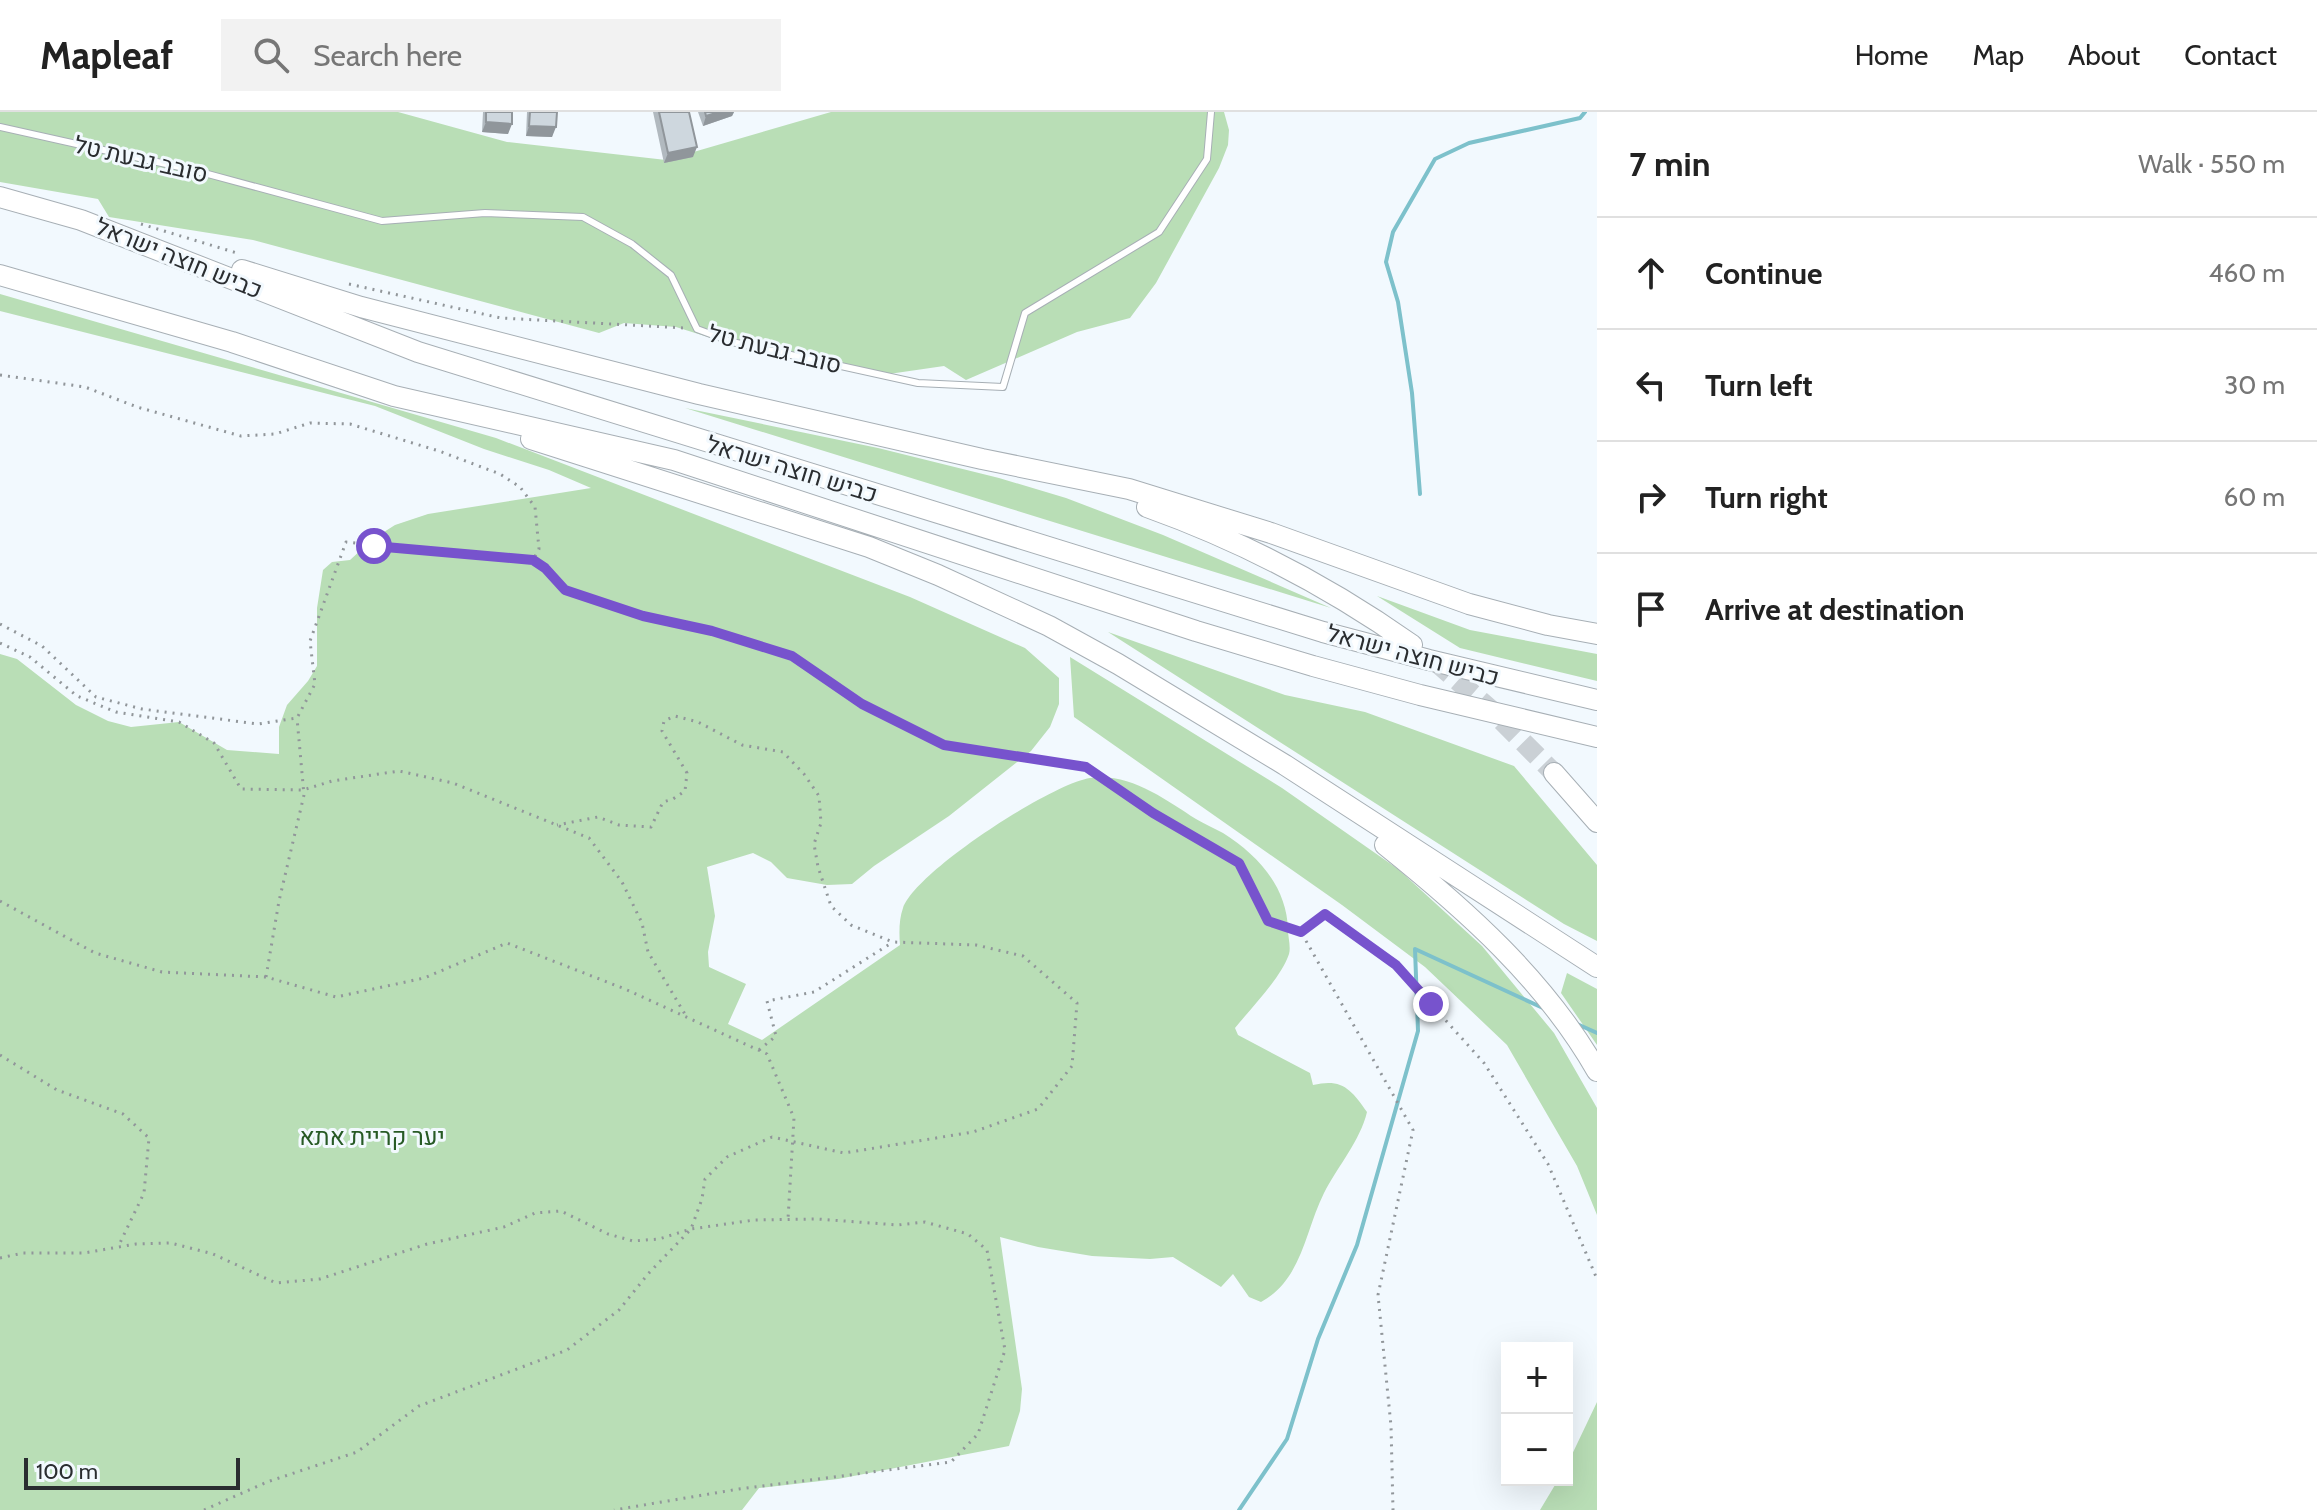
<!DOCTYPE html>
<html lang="en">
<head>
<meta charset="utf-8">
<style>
	:root { --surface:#fff; --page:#f2f2f2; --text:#222; --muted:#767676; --line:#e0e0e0 }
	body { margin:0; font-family:Cabin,Heebo,sans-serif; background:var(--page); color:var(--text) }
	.controls { position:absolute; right:24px; bottom:24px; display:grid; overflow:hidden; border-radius:0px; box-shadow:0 8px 32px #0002 }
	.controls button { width:72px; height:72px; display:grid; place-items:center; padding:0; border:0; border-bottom:2px solid var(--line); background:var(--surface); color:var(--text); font:40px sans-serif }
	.scale { position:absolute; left:24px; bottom:20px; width:216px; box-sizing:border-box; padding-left:8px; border:4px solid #2a2d30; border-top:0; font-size:22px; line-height:28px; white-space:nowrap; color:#2a2d30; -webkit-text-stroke:6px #f2f9fe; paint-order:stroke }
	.stop { position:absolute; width:24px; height:24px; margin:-18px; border:6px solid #7753cd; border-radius:50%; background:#fff }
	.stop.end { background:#7753cd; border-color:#fff; box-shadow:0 2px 8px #0008 }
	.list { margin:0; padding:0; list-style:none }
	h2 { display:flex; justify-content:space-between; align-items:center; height:104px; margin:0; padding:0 32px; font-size:34px }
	h2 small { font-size:26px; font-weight:400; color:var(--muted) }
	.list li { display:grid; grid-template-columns:52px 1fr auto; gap:24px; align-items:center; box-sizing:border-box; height:112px; padding:0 32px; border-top:2px solid var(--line) }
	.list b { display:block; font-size:30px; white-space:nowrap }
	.list em { font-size:26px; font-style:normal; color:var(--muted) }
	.icon { flex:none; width:44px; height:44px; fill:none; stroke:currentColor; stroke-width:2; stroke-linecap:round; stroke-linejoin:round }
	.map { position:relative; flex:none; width:1597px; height:1398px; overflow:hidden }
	header { display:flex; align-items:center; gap:48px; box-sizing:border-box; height:112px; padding:0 40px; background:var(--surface); border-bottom:2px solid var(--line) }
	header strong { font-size:38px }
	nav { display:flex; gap:44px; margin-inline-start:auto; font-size:28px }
	.search { width:560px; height:72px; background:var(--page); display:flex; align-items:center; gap:20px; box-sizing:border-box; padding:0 28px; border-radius:0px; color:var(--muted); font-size:30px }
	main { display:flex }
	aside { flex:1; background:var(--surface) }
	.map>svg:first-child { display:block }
	.green { fill:#b9deb6 }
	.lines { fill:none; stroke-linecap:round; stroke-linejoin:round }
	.stream { stroke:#7dc1cb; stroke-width:4 }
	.highway-tunnel { stroke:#cad0d5; stroke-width:20; stroke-dasharray:20 10; stroke-linecap:butt }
	.lane-casing { stroke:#a7afb5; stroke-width:8 }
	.highway-casing { stroke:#a7afb5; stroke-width:22 }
	.path { stroke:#91969a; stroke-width:3; stroke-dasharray:2 6; stroke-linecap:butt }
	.lane { stroke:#fff; stroke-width:6 }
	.highway { stroke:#fff; stroke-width:20 }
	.wall { fill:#b1b9bf }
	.shaded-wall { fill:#90969b }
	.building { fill:#ced7de; stroke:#90969b; stroke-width:2 }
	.route { stroke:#7753cd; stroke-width:10 }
	.labels { text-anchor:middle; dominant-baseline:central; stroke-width:6; stroke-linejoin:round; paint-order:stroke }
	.street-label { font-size:24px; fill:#2a2d30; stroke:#f2f9fe }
	.park-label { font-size:24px; fill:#275a25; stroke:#f2f9fe }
</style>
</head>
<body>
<header>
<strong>Mapleaf</strong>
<div class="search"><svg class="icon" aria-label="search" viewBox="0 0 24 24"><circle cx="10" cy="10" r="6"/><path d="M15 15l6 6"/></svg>Search here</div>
<nav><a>Home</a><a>Map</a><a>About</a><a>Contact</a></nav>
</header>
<main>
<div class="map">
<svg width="1597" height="1398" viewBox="0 0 1597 1398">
	<rect width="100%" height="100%" fill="#f2f9fe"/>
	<!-- green -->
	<path class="green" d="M0,0H398L507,30L666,48L831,0H1224L1229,18L1228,33L1219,56L1156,171L1130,206L1077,220L966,268L944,254L882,263L756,240L676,215L624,211L599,221L253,128L109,105L98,87L0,70Z
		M0,182L496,326L910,485L1025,536L1059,566V592L1050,615L1031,639L949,704L874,754L852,772L827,773L787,766L771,750L753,741L707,755L715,804L708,840L709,855L746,872L728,912L762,928L900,833C899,821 899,807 903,796C916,759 1051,672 1090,666C1129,660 1165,687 1196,707C1204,712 1214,716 1223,721C1258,743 1287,775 1288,818C1288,825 1291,835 1289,842C1281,866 1251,896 1235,916L1238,923L1310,961L1313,973C1342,966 1351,977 1367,1000C1360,1029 1338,1054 1324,1081C1305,1119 1302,1168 1261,1190L1249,1185L1233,1162L1221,1175L1173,1145L1150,1147L1092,1144L1038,1135L1000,1125L1022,1277L1020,1299L1009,1334L838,1367L759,1376L742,1398H0V542L17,547L76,593L108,609L131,615L179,610L227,638L279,642V615L287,593L308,569L317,554V496L323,458L332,450L350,448L373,427L395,413L428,402L591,376L549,358L484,337L375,294L0,199Z
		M685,296L878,336L999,366L1066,386L1163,423L1331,496Z
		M1377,484L1470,518L1597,542V569L1460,536Z
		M1108,520L1285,583L1365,600L1514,654L1597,753V829L1564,812Z
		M1070,545L1282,676L1398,757L1482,834L1554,921L1597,996V1103L1577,1054L1507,933L1425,855L1342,793L1074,605Z
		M1567,861L1597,877V933L1561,881Z
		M1597,1290V1398H1540L1558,1368H1567V1353Z"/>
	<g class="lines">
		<!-- stream -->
		<path class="stream" d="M1420,382L1412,281L1398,190L1386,150L1393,120L1435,47L1469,31L1580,6L1585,0
			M1577,912L1597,921
			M1239,1398L1287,1327L1318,1227L1357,1133L1418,919L1415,837L1543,896"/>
		<!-- highway-tunnel -->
		<path class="highway-tunnel" d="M1435,549L1490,597L1554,661"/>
		<!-- lane casing -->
		<g class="lane-casing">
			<path id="lane" d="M0,15L193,58L382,109L485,101L583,105L632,132L671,163L697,217L732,230L918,271L1003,275L1025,201L1159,120L1207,47L1211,0"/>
		</g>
		<!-- highway casing -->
		<g class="highway-casing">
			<path id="highway" d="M0,85L81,108L418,240L1323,520L1429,548L1597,588
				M242,158L361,195L699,282L982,347L1129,377L1271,421L1469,492L1548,513L1597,522
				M0,163L232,230L394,284L674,348L1196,519L1313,554L1420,583L1597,625
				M531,327L869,435L938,463L1049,514L1118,552L1285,653L1597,855
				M1147,395C1242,429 1330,475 1412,533
				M1554,661L1597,710
				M1385,733C1466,798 1545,868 1597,959"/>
		</g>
		<!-- path -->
		<path class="path" d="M141,112L237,141
			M349,172L501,206L685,216
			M0,263L85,275L137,295L241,324L275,322L310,311L350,312L439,339L500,362L520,375L535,395L539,437L533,448
			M0,512L42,534L96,585L142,597L258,612L297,606L315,572L310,529L346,430L430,440L533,448L565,478L643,504L712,519L792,544L862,592L944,633L1086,655L1153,701L1239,751L1268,809L1301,820L1413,1018L1378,1183L1391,1314L1393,1398
			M0,531L30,545L77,584L116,600L179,610L214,631L241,677L303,678L332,669L399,659L453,671L589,726L622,770L642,811L648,840L686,904
			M0,789L95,841L162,860L266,865L336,885L424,866L507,831L625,877L767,942L794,1006L788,1107
			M1301,820L1325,802L1396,853L1484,951L1548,1052L1597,1167
			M266,865L279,789L304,683L297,606
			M759,938L776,924L767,889L814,880L893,830
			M0,943L57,978L123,1002L149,1026L144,1081L118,1135
			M0,1146L23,1141H84L136,1132L171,1131L213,1142L276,1171L320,1167L427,1132L504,1115L535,1101L561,1099L608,1122L633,1129L659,1127L691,1117L754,1108L817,1107L898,1113L925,1110L968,1122L987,1138L1005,1238L978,1322L951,1350L739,1377L614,1398
			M204,1398L267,1370L357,1340L419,1294L567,1238L619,1198L648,1162L691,1117L702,1087L705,1067L727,1045L772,1025L844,1041L973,1020L1038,997L1072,954L1077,891L1023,844L976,833L893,830L851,813L831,794L818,755L814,732L821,711L819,684L804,662L783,640L742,633L698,610L675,604L664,609L662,619L687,661L685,679L673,687L663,690L651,715L619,713L598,705L557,713"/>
		<!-- lane -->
		<use href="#lane" class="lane"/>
		<!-- highway -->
		<use href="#highway" class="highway"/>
	</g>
	<!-- wall -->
	<path class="wall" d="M483,0H512L508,22L482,20Z
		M527,0H557L552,25L526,24Z
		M653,0H689L693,45L664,51Z
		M698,0H734L732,4L703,14Z"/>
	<!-- shaded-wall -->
	<path class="shaded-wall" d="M719,0H734L732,4L703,14L706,4Z
		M486,10L512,12L508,22L482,20Z
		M529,14L556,15L552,25L526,24Z
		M697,35L693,45L664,51L668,41Z"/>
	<!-- building -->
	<path class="building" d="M486,0H512V12L486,10Z
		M530,0H557L556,15L529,14Z
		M659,0H689L697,35L668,41Z
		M705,0H719L706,4Z"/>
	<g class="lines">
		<!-- route -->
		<path class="route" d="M374,434L533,448L545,456L565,478L643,504L712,519L792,544L862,592L944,633L1086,655L1153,701L1239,751L1268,809L1301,820L1325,802L1396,853L1431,892"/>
	</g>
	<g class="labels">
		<!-- street labels -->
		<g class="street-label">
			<text transform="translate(141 47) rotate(13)">סובב גבעת טל</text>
			<text transform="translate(179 146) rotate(22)">כביש חוצה ישראל</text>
			<text transform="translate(775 237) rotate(14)">סובב גבעת טל</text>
			<text transform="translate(792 357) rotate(17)">כביש חוצה ישראל</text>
			<text transform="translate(1413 543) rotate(15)">כביש חוצה ישראל</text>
		</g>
		<!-- park labels -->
		<g class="park-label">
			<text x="372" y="1024">יער קריית אתא</text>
		</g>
	</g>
</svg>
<div class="controls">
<button>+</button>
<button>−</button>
</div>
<div class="scale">100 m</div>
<div class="stop" style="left:374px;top:434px"></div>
<div class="stop end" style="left:1431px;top:892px"></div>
</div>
<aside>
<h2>7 min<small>Walk · 550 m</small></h2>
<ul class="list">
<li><svg class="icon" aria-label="ahead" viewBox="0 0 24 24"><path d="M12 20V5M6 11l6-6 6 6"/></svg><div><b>Continue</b></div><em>460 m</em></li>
<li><svg class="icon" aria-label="left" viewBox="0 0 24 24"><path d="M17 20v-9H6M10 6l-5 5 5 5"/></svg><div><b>Turn left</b></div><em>30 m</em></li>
<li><svg class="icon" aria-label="right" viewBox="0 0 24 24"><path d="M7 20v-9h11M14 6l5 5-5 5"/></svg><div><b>Turn right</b></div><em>60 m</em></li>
<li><svg class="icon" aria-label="arrive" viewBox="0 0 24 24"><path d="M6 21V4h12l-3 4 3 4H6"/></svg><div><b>Arrive at destination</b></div></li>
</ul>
</aside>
</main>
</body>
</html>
